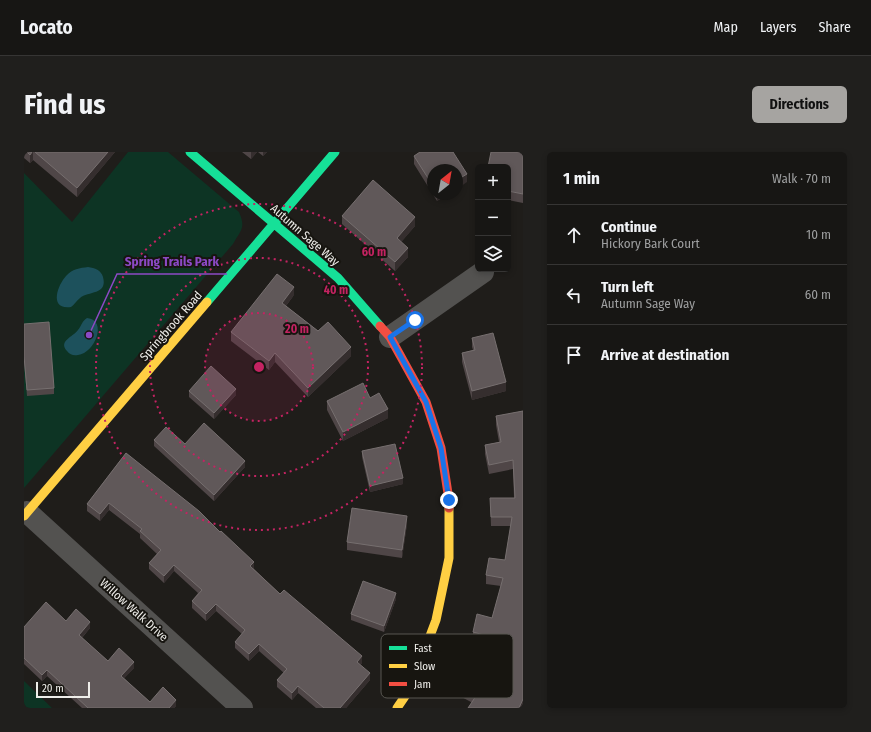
<!DOCTYPE html>
<html lang="en">
<head>
<meta charset="utf-8">
<style>
	:root { --surface:#171614; --page:#201f1d; --text:#f1f3f6; --muted:#9e9fa0; --line:#363534; --accent:#a6a4a1 }
	body { margin:0; font-family:"Fira Sans Condensed",sans-serif; background:var(--page); color:var(--text) }
	.controls { position:absolute; right:12px; top:12px; display:grid; overflow:hidden; border-radius:6px; box-shadow:0 2px 6px #0003 }
	.controls button { width:36px; height:36px; display:grid; place-items:center; padding:0; border:0; border-bottom:1px solid var(--line); background:var(--surface); color:var(--text); font:20px sans-serif }
	.compass { position:absolute; left:403px; top:12px; width:36px; height:36px; border-radius:50%; background:var(--surface); box-shadow:0 2px 6px #0003; rotate:31deg }
	.scale { position:absolute; left:12px; bottom:10px; width:54px; box-sizing:border-box; padding-left:4px; border:2px solid #eeede9; border-top:0; font-size:11px; line-height:14px; white-space:nowrap; color:#eeede9; -webkit-text-stroke:3px #171510; paint-order:stroke }
	.stop { position:absolute; width:12px; height:12px; margin:-9px; border:3px solid #1a73e8; border-radius:50%; background:#fff }
	.stop.end { background:#1a73e8; border-color:#fff; box-shadow:0 1px 4px #0008 }
	.list { margin:0; padding:0; list-style:none }
	h2 { display:flex; justify-content:space-between; align-items:center; height:52px; margin:0; padding:0 16px; font-size:17px }
	h2 small { font-size:13px; font-weight:400; color:var(--muted) }
	.list li { display:grid; grid-template-columns:26px 1fr auto; gap:12px; align-items:center; box-sizing:border-box; height:60px; padding:0 16px; border-top:1px solid var(--line) }
	.list b { display:block; font-size:15px; white-space:nowrap }
	.list p { margin:0; font-size:13px; white-space:nowrap; color:var(--muted) }
	.list em { font-size:13px; font-style:normal; color:var(--muted) }
	.icon { flex:none; width:22px; height:22px; fill:none; stroke:currentColor; stroke-width:2; stroke-linecap:round; stroke-linejoin:round }
	.map { position:relative; flex:none; width:499px; height:556px; overflow:hidden; border-radius:6px }
	header { display:flex; align-items:center; gap:24px; box-sizing:border-box; height:56px; padding:0 20px; background:var(--surface); border-bottom:1px solid var(--line) }
	header strong { font-size:19px }
	nav { display:flex; gap:22px; margin-inline-start:auto; font-size:14px }
	.intro { display:flex; align-items:center; justify-content:space-between; box-sizing:border-box; height:96px; padding:0 24px }
	h1 { margin:0; font-size:28px }
	.button { padding:10px 18px; border-radius:6px; background:var(--accent); color:#111; font-size:14px; font-weight:700 }
	main { display:flex; gap:24px; padding:0 24px }
	aside { flex:1; background:var(--surface); border-radius:6px; box-shadow:0 2px 6px #0003 }
	.map>svg:first-child { display:block }
	.green { fill:#0d3424 }
	.water { fill:#1d515c }
	.lines { fill:none; stroke-linecap:round; stroke-linejoin:round }
	.street { stroke:#535250; stroke-width:22 }
	.fast { stroke:#16e098; stroke-width:9 }
	.slow { stroke:#ffcf43; stroke-width:9 }
	.jam { stroke:#f24e42; stroke-width:9 }
	.wall { fill:#4f4647 }
	.shaded-wall { fill:#352e2e }
	.building { fill:#605859; stroke:#766f6f }
	.route { stroke:#1a73e8; stroke-width:5 }
	.ring { fill:none; stroke:#c42362; stroke-width:2; stroke-dasharray:2 4 }
	.labels { text-anchor:middle; dominant-baseline:central; stroke-width:4; stroke-linejoin:round; paint-order:stroke }
	.street-label { font-size:12px; fill:#eeede9; stroke:#171510 }
	.key { fill:#171510; stroke:#585651; stroke-width:1 }
	.key-label { font-size:11px; fill:#eeede9 }
	.centre { fill:#c42362; stroke:#171510; stroke-width:2 }
	.ring-label { font-size:12px; text-anchor:middle; font-weight:bold; fill:#c42362; stroke:#171510; stroke-width:4; stroke-linejoin:round; paint-order:stroke }
	.leader { fill:none; stroke:#8c49c5; stroke-width:1.5 }
	.callout-dot { fill:#8c49c5; stroke:#171510; stroke-width:1.5 }
	.callout-label { font-size:13px; text-anchor:middle; font-weight:bold; fill:#8c49c5; stroke:#171510; stroke-width:4; stroke-linejoin:round; paint-order:stroke }
</style>
</head>
<body>
<header>
<strong>Locato</strong>
<nav><a>Map</a><a>Layers</a><a>Share</a></nav>
</header>
<div class="intro"><h1>Find us</h1><a class="button">Directions</a></div>
<main>
<div class="map">
<svg width="499" height="556" viewBox="0 0 499 556">
	<rect width="100%" height="100%" fill="#1f1d1a"/>
	<!-- green -->
	<path class="green" d="M104,0H144L215,60C222,76 217,78 209,92L0,336V21L48,70Z
		M0,529L28,556H0Z"/>
	<!-- water -->
	<path class="water" d="M64,115C71,116 77,118 79,125C84,143 64,139 56,146C52,149 50,153 47,155C25,158 33,134 42,124C48,117 56,116 64,115Z
		M63,166C84,168 71,201 54,203C50,204 46,203 43,199C34,189 49,185 54,178C58,173 58,169 63,166Z"/>
	<g class="lines">
		<!-- street -->
		<path class="street" d="M366,185L459,120
			M3,360L218,556"/>
		<!-- fast -->
		<path class="fast" d="M166,0L314,126L356,174
			M183,150L311,0"/>
		<!-- slow -->
		<path class="slow" d="M0,364L183,150
			M373,556L386,537L412,468L425,406V356"/>
		<!-- jam -->
		<path class="jam" d="M356,174L366,185L402,250L417,296L425,348V356"/>
	</g>
	<!-- wall -->
	<path class="wall" d="M0,0H91L53,45L9,8L6,11L0,6Z
		M218,0H233L227,7Z
		M234,0H243L239,4Z
		M499,0V51L484,48V15Z
		M390,4L443,30L409,18V42H424L413,49L390,12Z
		M318,64L391,74L377,90L384,105L371,119L318,72Z
		M270,143L262,154L327,204L284,245L251,210L245,218L207,189V180Z
		M0,172L30,236V242L3,244L0,210Z
		M448,186L482,239L448,248L438,210V201L449,198L448,195Z
		M165,239L212,243L190,267L165,245Z
		M346,246L364,266L319,289L303,258V249Z
		M499,259V556L447,550L428,540V531L448,522L463,493L449,489V480L468,466L477,434L462,432V423L481,408L487,374H467L466,346H490L489,317L465,322L461,302V293L475,290L472,273V264Z
		M130,288L161,292L221,315L190,349L130,294Z
		M338,299L379,332L346,340L338,305Z
		M102,301L230,416V417L256,442L338,511L336,513L346,528L322,556H292L274,541L268,548L253,535V528L260,521L235,499L225,509L211,496V490L218,482L192,459L182,469L168,456V449L174,441L150,419L140,431L125,417V411L133,402L116,386V382L85,358L76,369L63,359V352Z
		M383,372L378,406L323,398V390Z
		M372,447L360,480L327,468V462Z
		M42,469L66,476L58,486L84,509L110,516L100,526L126,550L152,554L150,556H58L23,524L18,529L0,512V475Z"/>
	<!-- shaded-wall -->
	<path class="shaded-wall" d="M8,0H9V8L6,11V3Z
		M84,0H91L53,45V36Z
		M227,0H233L227,7Z
		M239,0H243L239,4Z
		M443,22V30L433,37V28Z
		M413,42H424L413,49Z
		M391,65V74L373,95V86Z
		M384,96V105L371,119V110Z
		M270,135V143L258,159V151Z
		M327,195V204L284,245V236Z
		M251,201V210L245,218V209Z
		M482,230V239L448,248V239Z
		M212,237V243L190,267V261Z
		M364,257V266L319,289V280Z
		M221,309V315L190,349V343Z
		M379,326V332L346,340V334Z
		M85,351V358L76,369V362Z
		M383,364V372L378,406V398Z
		M230,410V416L226,421V414Z
		M150,413V419L140,431V424Z
		M372,441V447L360,480V474Z
		M192,452V459L182,469V462Z
		M66,470V476L55,489V483Z
		M235,492V499L225,509V502Z
		M338,504V511L333,517V510Z
		M110,510V516L97,530V524Z
		M23,518V524L18,529V523Z
		M346,521V528L322,556H316Z
		M274,534V541L268,548V541Z
		M499,547V556H495Z
		M152,548V554L150,556H145Z"/>
	<!-- building -->
	<path class="building" d="M3,0H8L6,3Z
		M11,0H84L53,36Z
		M396,0H429L443,22L433,28V18H409V34L390,4Z
		M467,0H499V42L484,39V15H464Z
		M349,28L391,65L373,86L384,96L371,110L318,64Z
		M253,122L270,135L258,151L294,179L304,170L327,195L284,236L251,201L245,209L207,180Z
		M25,170L30,236L3,238L0,204V172Z
		M469,181L482,230L448,239L438,201L451,198L448,186Z
		M187,214L212,237L190,261L165,239Z
		M339,231L346,246L355,241L364,257L319,280L303,249Z
		M499,259V547L495,556H444L452,544L428,531L436,516L448,522L467,485L449,480L453,462L468,466L479,426L462,423L465,406L481,408L488,365H467L466,346H491L489,308L465,313L461,293L477,290L472,264Z
		M180,271L221,309L190,343L130,288L142,275L161,292Z
		M371,292L379,326L346,334L338,299Z
		M102,301L175,359L196,380L197,379L230,410L226,414L256,442L260,438L338,504L333,510L346,521L316,556H300L274,534L268,541L253,528L263,517L235,492L225,502L211,490L221,478L192,452L182,462L168,449L178,438L150,413L140,424L125,411L137,398L116,379L118,377L85,351L76,362L63,352Z
		M328,356L383,364L378,398L323,390Z
		M339,429L372,441L360,474L327,462Z
		M22,450L42,469L52,457L66,470L55,483L84,509L95,496L110,510L97,524L126,550L139,535L152,548L145,556H64L23,518L18,523L0,506V475Z"/>
	<g class="lines">
		<!-- route -->
		<path class="route" d="M391,168L366,185L402,250L417,296L425,348"/>
	</g>
	<!-- distance rings -->
	<circle cx="235" cy="215" r="54" fill="#c42362" fill-opacity=".12"/>
	<g class="ring">
		<circle cx="235" cy="215" r="54"/>
		<circle cx="235" cy="215" r="109"/>
		<circle cx="235" cy="215" r="163"/>
	</g>
	<g class="labels">
		<!-- street labels -->
		<g class="street-label">
			<text transform="translate(281 83) rotate(41)">Autumn Sage Way</text>
			<text transform="translate(147 174) rotate(-49)">Springbrook Road</text>
			<text transform="translate(110 458) rotate(42)">Willow Walk Drive</text>
		</g>
	</g>
	<!-- legend -->
	<rect x="357" y="482" width="132" height="64" rx="6" class="key"/>
	<rect x="365" y="494" width="18" height="4" fill="#16e098"/>
	<rect x="365" y="512" width="18" height="4" fill="#ffcf43"/>
	<rect x="365" y="530" width="18" height="4" fill="#f24e42"/>
	<g class="key-label">
		<text x="390" y="500">Fast</text>
		<text x="390" y="518">Slow</text>
		<text x="390" y="536">Jam</text>
	</g>
	<circle cx="235" cy="215" r="6" class="centre"/>
	<g class="ring-label">
		<text x="350" y="104">60 m</text>
		<text x="312" y="142">40 m</text>
		<text x="273" y="181">20 m</text>
	</g>
	<!-- callouts -->
	<path class="leader" d="M65 183L93 122H203"/>
	<circle class="callout-dot" cx="65" cy="183" r="4"/>
	<g class="callout-label">
		<text x="148" y="114">Spring Trails Park</text>
	</g>
</svg>
<div class="controls">
<button>+</button>
<button>−</button>
<button><svg class="icon" aria-label="layers" viewBox="0 0 24 24"><path d="M12 4l9 5-9 5-9-5zM3 14l9 5 9-5"/></svg></button>
</div>
<svg class="compass" viewBox="-18 -18 36 36"><path d="M0-13l5 13h-10z" fill="#e53935"/><path d="M0 13l5-13h-10z" fill="#9e9fa0"/></svg>
<div class="scale">20 m</div>
<div class="stop" style="left:391px;top:168px"></div>
<div class="stop end" style="left:425px;top:348px"></div>
</div>
<aside>
<h2>1 min<small>Walk · 70 m</small></h2>
<ul class="list">
<li><svg class="icon" aria-label="ahead" viewBox="0 0 24 24"><path d="M12 20V5M6 11l6-6 6 6"/></svg><div><b>Continue</b><p>Hickory Bark Court</p></div><em>10 m</em></li>
<li><svg class="icon" aria-label="left" viewBox="0 0 24 24"><path d="M17 20v-9H6M10 6l-5 5 5 5"/></svg><div><b>Turn left</b><p>Autumn Sage Way</p></div><em>60 m</em></li>
<li><svg class="icon" aria-label="arrive" viewBox="0 0 24 24"><path d="M6 21V4h12l-3 4 3 4H6"/></svg><div><b>Arrive at destination</b></div></li>
</ul>
</aside>
</main>
</body>
</html>
